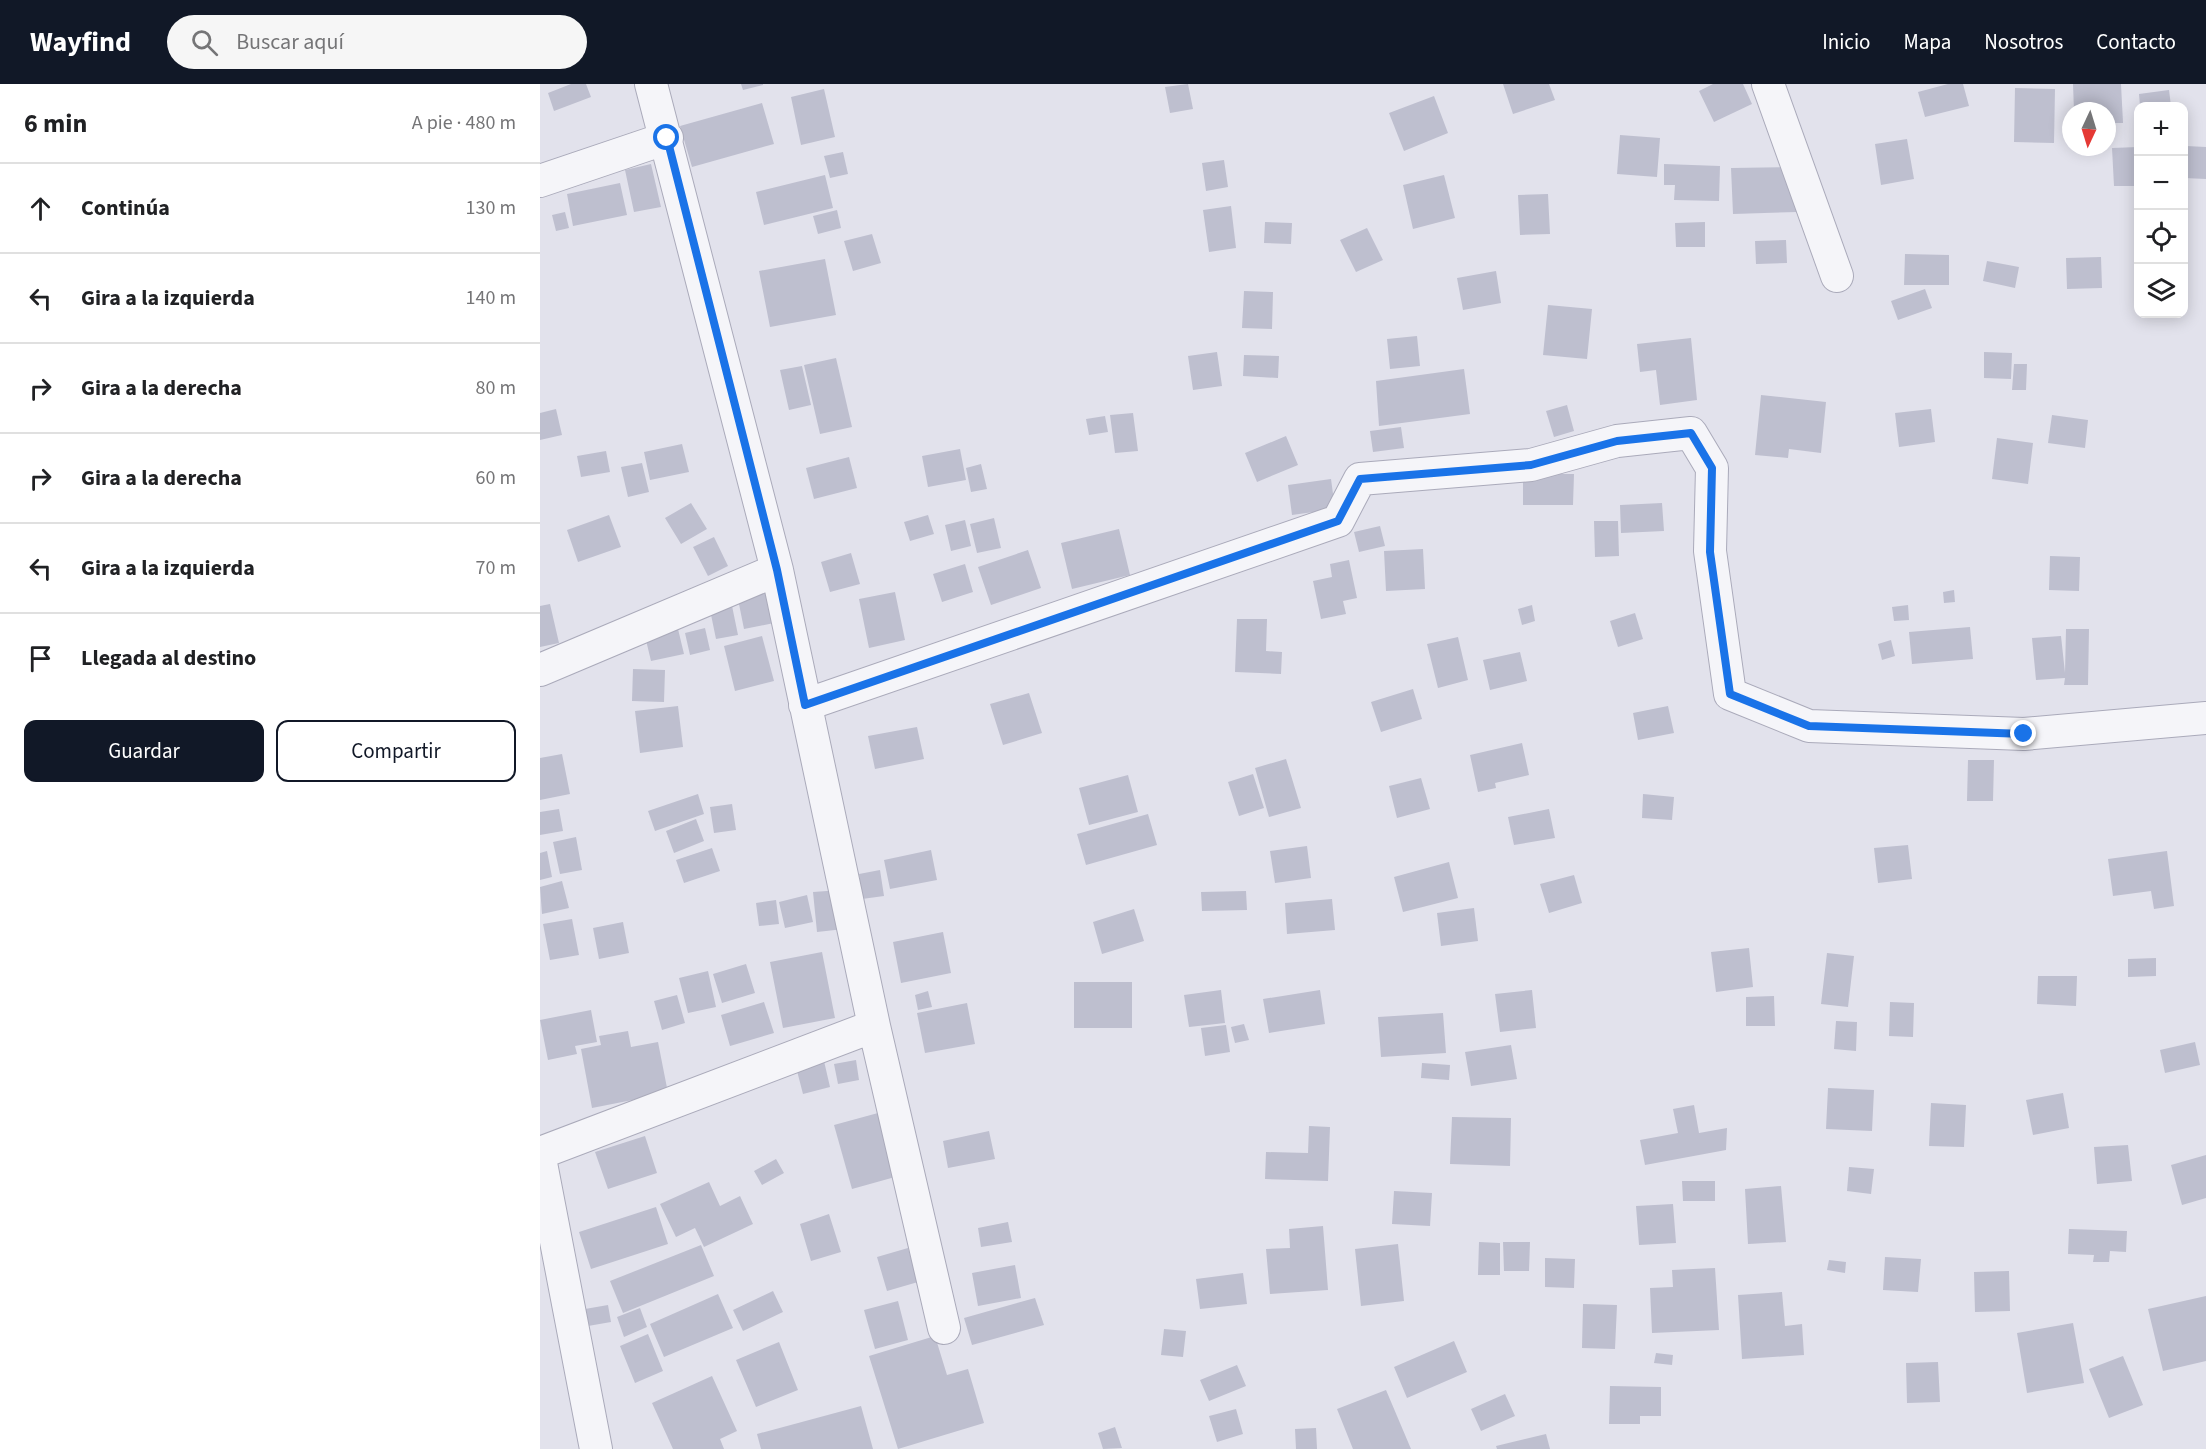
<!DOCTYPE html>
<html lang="es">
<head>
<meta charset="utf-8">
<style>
	:root { --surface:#fff; --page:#f6f6f6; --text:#202124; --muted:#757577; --line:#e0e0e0; --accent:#111827 }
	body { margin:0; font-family:"Source Sans 3",sans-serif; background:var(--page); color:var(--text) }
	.controls { position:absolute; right:18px; top:18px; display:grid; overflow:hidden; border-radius:12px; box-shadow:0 3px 15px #0003 }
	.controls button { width:54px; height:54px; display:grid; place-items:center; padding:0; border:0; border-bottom:2px solid var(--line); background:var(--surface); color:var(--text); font:30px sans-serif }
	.compass { position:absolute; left:1522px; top:18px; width:54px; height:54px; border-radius:50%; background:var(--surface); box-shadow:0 3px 15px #0003; rotate:184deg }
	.stop { position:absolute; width:18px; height:18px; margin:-14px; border:4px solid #1a73e8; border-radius:50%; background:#fff }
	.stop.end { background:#1a73e8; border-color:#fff; box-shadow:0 2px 6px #0008 }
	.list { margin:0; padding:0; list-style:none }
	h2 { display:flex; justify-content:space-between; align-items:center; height:78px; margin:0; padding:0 24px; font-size:26px }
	h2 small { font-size:20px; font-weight:400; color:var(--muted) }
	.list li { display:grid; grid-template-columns:39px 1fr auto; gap:18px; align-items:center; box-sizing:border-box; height:90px; padding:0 24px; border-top:2px solid var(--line) }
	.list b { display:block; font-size:22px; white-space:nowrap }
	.list em { font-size:20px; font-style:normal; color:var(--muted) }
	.actions { display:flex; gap:12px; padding:18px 24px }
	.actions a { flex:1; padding:14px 0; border:2px solid var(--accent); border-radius:12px; text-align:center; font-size:21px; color:var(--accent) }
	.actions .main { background:var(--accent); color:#fff }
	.icon { flex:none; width:33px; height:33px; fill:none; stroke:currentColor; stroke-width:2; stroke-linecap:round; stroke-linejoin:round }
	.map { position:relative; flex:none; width:1666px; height:1365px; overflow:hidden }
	header { display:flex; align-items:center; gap:36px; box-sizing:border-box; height:84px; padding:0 30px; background:var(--accent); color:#fff }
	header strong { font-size:28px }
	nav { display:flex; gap:33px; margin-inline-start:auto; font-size:21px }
	.search { width:420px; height:54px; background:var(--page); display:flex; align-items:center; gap:15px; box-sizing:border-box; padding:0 21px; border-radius:33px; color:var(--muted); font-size:22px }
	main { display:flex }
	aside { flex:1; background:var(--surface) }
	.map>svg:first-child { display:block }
	.building { fill:#bebfcf }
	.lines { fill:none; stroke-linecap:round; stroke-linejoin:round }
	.minor-casing { stroke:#aaaaba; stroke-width:34 }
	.minor { stroke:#f5f5f9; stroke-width:32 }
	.route { stroke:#1a73e8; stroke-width:8 }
</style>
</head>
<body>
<header>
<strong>Wayfind</strong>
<div class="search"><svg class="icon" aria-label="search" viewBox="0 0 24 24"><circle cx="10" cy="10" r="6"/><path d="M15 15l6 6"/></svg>Buscar aquí</div>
<nav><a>Inicio</a><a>Mapa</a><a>Nosotros</a><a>Contacto</a></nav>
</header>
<main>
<aside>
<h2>6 min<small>A pie · 480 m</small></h2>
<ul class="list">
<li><svg class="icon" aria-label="ahead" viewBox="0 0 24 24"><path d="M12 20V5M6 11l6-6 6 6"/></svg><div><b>Continúa</b></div><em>130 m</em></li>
<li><svg class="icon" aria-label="left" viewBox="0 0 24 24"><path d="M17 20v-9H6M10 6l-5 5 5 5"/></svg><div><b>Gira a la izquierda</b></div><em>140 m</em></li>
<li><svg class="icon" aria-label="right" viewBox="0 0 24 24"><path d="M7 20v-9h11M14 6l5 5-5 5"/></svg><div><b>Gira a la derecha</b></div><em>80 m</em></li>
<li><svg class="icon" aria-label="right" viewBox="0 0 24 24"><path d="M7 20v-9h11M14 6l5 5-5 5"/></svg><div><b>Gira a la derecha</b></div><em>60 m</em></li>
<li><svg class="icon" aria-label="left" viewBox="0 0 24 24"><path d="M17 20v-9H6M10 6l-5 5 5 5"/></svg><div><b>Gira a la izquierda</b></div><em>70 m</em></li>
<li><svg class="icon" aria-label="arrive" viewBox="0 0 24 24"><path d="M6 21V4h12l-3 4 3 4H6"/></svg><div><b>Llegada al destino</b></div></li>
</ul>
<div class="actions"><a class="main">Guardar</a><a>Compartir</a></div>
</aside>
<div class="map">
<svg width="1666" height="1365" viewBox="0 0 1666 1365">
	<rect width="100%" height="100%" fill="#e2e2ec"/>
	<!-- building -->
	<path class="building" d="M31,0H46L51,13L14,27L8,9Z
		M201,0H223V1L203,6Z
		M648,0L653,25L630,29L625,3Z
		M963,0H1009L1015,16L973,30Z
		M1173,0H1203L1212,20L1174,38L1159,7Z
		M1408,0H1423L1429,22L1385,33L1378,8Z
		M1533,0H1581L1583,39H1567V27H1534Z
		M1475,4L1515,5L1514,59L1474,58Z
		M284,5L295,53L261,61L251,13Z
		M1629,6L1631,22H1600L1599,10Z
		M894,12L908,49L864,67L849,29Z
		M222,19L234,60L152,83L140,42Z
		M1080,51L1120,54L1117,93L1077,90Z
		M1367,55L1374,95L1341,101L1335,60Z
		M1646,62L1666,63V95L1644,94Z
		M1598,63V102H1574L1572,64Z
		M303,68L308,90L290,94L284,72Z
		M684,76L688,103L666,107L662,79Z
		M111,80L121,123L94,128L85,86Z
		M1124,80L1180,82L1179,117L1134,116L1135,101H1124Z
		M1256,83L1257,128L1193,130L1191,84Z
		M285,91L293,124L224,141L216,108Z
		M904,91L915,134L873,145L863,101Z
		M80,99L87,131L33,142L27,110Z
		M1008,110L1010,150L980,151L978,111Z
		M691,122L696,164L669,168L663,126Z
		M297,126L301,144L278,150L273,132Z
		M25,128L29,144L16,147L12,131Z
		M725,138L752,139L751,160L724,159Z
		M1165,138V163H1136L1135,139Z
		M827,144L843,176L816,188L800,156Z
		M332,150L341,179L313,187L304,157Z
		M1246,156L1247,179L1216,180L1215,157Z
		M1365,170L1409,171V201H1364Z
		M1561,173L1562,204L1527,205L1526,174Z
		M285,175L296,231L230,243L219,187Z
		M1447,177L1479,183L1475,204L1443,197Z
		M956,187L961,219L923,226L917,194Z
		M1385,205L1392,224L1358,236L1351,217Z
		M704,207L733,208L732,245L702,244Z
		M1008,221L1052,225L1047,275L1003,271Z
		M877,252L880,282L850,285L847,255Z
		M1151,254L1157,316L1120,321L1116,286L1100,288L1097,260Z
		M677,268L682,302L653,306L648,272Z
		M1444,268L1472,269L1471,295L1444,294Z
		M704,271L739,272L738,294L703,292Z
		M296,274L312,343L280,350L264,281Z
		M1474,280H1487L1486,306H1472Z
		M262,282L271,321L249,326L240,286Z
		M924,285L930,330L839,342L836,297Z
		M1221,311L1286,318L1281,369L1249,365L1248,374L1215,371Z
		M1027,321L1034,347L1014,353L1006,327Z
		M16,325L22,351L0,356V329Z
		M1391,325L1395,358L1359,363L1355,329Z
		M593,329L598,367L575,369L570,331Z
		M1512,331L1548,336L1545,364L1508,359Z
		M565,332L568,348L549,351L546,335Z
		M861,343L864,364L833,368L830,347Z
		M746,352L758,381L717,398L705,369Z
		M1457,354L1493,359L1488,400L1452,395Z
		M142,360L149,388L110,396L104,368Z
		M420,365L426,396L388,403L382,372Z
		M66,367L70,388L41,393L37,372Z
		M309,373L317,404L274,415L266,384Z
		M102,379L109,408L88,413L81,383Z
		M441,380L447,405L431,408L426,384Z
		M983,390H1034L1033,421H983Z
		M791,395L795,425L752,431L748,401Z
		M151,419L167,445L141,460L125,434Z
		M1122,419L1124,447L1081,449L1080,421Z
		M69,431L81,463L38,478L27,446Z
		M388,431L394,450L370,457L364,438Z
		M454,434L461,464L437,469L430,440Z
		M425,436L431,462L411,467L405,441Z
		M1054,437H1078L1079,472L1055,473Z
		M840,442L845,462L819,468L814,448Z
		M579,445L590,491L532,505L521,459Z
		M174,453L188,482L168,492L153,463Z
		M883,465L885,505L846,507L844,467Z
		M488,466L501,504L451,521L438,483Z
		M311,469L320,500L290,508L281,478Z
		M1510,472L1540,473L1539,507L1509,506Z
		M809,476L817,514L803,517L806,530L781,535L773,497L792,493L790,480Z
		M425,480L433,508L402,518L393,490Z
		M228,504L234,539L204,545L197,510Z
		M1414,506L1415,518L1404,519L1403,508Z
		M355,508L365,556L329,564L319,515Z
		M191,517L198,551L176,555L169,521Z
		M10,520L19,559L0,563V522Z
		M992,521L995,537L982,541L978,525Z
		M1368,521L1369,536L1354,537L1352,523Z
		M1095,529L1103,555L1078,563L1070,537Z
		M697,535H727L726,567L742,568L741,590L695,588Z
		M1430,543L1433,575L1372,580L1369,548Z
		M165,544L170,566L150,571L145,549Z
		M138,545L144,570L111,577L105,552Z
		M1526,545H1549L1548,601H1524L1525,594L1496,596L1492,554L1521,552L1525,589Z
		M222,552L234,597L195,607L184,562Z
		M918,553L928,596L898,604L887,560Z
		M1351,556L1355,572L1342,576L1338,560Z
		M980,568L987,597L950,606L943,576Z
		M93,585L125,586L124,618L92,617Z
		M873,605L882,635L841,648L831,618Z
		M489,609L502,649L463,661L450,620Z
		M138,622L143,663L100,669L95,627Z
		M1128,622L1134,649L1098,656L1093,629Z
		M377,643L384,675L335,685L328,652Z
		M982,659L989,691L955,699L956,704L938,708L930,671Z
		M22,670L30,710L0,716V674Z
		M746,675L761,724L729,733L715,684Z
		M1428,676H1454L1453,717H1427Z
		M713,690L724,724L699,732L688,698Z
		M588,691L598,728L549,741L539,704Z
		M881,694L890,725L857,734L849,702Z
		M158,710L164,730L115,747L108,727Z
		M1103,710L1134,713L1132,736L1102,734Z
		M192,720L196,746L174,749L170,723Z
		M19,725L23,747L0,751V728Z
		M1009,725L1015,754L974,761L968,733Z
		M608,730L617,761L546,781L537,750Z
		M156,735L164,757L134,769L126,747Z
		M36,753L42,786L20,790L13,758Z
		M1368,761L1372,795L1338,799L1334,764Z
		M767,762L771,794L735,799L730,767Z
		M172,764L180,787L144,799L136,776Z
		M391,766L397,796L350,805L344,776Z
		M7,767L12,793L0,796V769Z
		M1627,767L1634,822L1614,825L1611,807L1573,812L1568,775Z
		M909,778L918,814L863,828L854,793Z
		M340,786L344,812L322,815L319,790Z
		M1034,791L1042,819L1009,829L1000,800Z
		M22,797L29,824L2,830L0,803Z
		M301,806L304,845L277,848L273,808Z
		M706,807L707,826L662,827L661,808Z
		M267,811L273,838L245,844L239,818Z
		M792,815L795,846L747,850L745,819Z
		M236,816L239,840L219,842L216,819Z
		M934,824L938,857L901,862L897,829Z
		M594,825L604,857L562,870L553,838Z
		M32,835L39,871L10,876L3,840Z
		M83,838L89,869L59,875L53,844Z
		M403,848L411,889L361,899L353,858Z
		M1209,864L1213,903L1176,908L1171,868Z
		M282,868L295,934L243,944L230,878Z
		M1287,869L1314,872L1308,923L1281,920Z
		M1616,874V892L1588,893V875Z
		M206,880L215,909L182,919L173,890Z
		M168,887L176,923L148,929L139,894Z
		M1498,892H1537L1536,922L1497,920Z
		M534,898H592V944H534Z
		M681,906L685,939L649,943L644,911Z
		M780,906L785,940L729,949L723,915Z
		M992,906L996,944L960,948L955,910Z
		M388,907L392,923L378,926L375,911Z
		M137,911L145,939L122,946L114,917Z
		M1234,912L1235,942H1206V913Z
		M224,918L234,949L190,962L181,931Z
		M1350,918L1374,919L1373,953L1349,952Z
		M427,919L435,960L385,969L377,929Z
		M51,926L57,958L35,962L37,970L8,976L0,936Z
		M903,929L906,969L841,973L838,933Z
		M1296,937L1317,938L1316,967L1294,965Z
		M704,940L709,956L695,959L691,943Z
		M686,941L690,968L665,972L661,944Z
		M88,947L91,963L118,958L128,1009L52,1024L41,965L61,961L59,952Z
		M1655,958L1660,981L1625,989L1620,966Z
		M971,961L977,995L931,1002L925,968Z
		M316,976L319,996L298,1000L294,980Z
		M284,977L290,1003L263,1010L256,983Z
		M882,979L910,981L909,996L881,994Z
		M1288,1004L1334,1006L1332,1047L1286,1045Z
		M1523,1009L1529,1044L1493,1051L1486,1016Z
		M1391,1019L1426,1021L1424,1063L1389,1062Z
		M1154,1021L1159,1049L1187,1044L1186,1066L1105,1081L1100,1056L1138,1049L1133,1025Z
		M338,1029L355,1093L312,1105L294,1041Z
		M912,1033L971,1034L970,1082L910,1080Z
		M769,1042L790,1043L788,1097L725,1095L726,1068L768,1069Z
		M449,1047L455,1075L408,1084L403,1057Z
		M105,1052L117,1089L68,1105L55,1068Z
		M1588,1061L1592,1097L1557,1100L1554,1063Z
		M1666,1071V1114L1642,1121L1631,1081Z
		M236,1075L244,1089L222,1101L214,1087Z
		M1309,1083L1334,1085L1331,1110L1307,1107Z
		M1142,1097H1175V1117H1143Z
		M169,1098L180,1122L200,1112L213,1140L164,1163L155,1144L136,1153L120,1120Z
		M1241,1102L1246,1158L1208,1160L1205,1105Z
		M854,1107L892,1109L890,1142L852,1140Z
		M1133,1120L1136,1159L1099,1161L1096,1122Z
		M116,1123L128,1160L51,1185L39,1148Z
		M289,1130L301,1168L271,1177L260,1140Z
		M468,1138L472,1158L441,1163L438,1144Z
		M783,1142L788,1206L730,1210L726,1165L750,1164L749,1145Z
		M1529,1145L1587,1147L1586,1168L1570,1167L1569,1178H1553L1554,1171L1528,1170Z
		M939,1158L960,1159V1191H938Z
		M963,1158H990L989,1187H964Z
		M858,1160L864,1217L821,1222L815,1165Z
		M161,1161L174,1192L83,1229L70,1197Z
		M368,1164L378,1198L347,1207L337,1173Z
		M1345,1173L1381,1175L1378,1208L1343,1206Z
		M1005,1174L1035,1175L1034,1204L1005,1203Z
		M1289,1176L1306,1178L1305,1189L1287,1186Z
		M475,1181L481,1214L438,1222L432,1189Z
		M1175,1184L1179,1246L1112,1249L1110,1204L1133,1203L1132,1186Z
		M1469,1187L1470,1227L1435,1228L1434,1188Z
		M703,1189L707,1220L660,1225L656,1195Z
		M233,1207L243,1228L203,1247L193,1226Z
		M1242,1208L1245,1242L1262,1240L1264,1271L1202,1275L1198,1211Z
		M178,1210L193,1244L124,1273L110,1240Z
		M1666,1212V1277L1623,1287L1608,1225Z
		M495,1214L504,1241L432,1261L424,1234Z
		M358,1217L368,1256L335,1265L324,1226Z
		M1043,1220L1077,1221L1075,1265L1042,1264Z
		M68,1221L71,1238L48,1242L45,1225Z
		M100,1224L107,1243L84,1253L77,1233Z
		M1533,1239L1544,1299L1487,1309L1477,1249Z
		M624,1245L646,1247L643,1273L621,1271Z
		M108,1250L123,1287L95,1299L80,1262Z
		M395,1252L407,1291L428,1285L444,1339L358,1365L329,1272Z
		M914,1257L927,1288L867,1314L854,1283Z
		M239,1258L258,1306L216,1323L196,1276Z
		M1116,1269L1133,1271L1132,1281L1114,1279Z
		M1583,1272L1603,1321L1569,1334L1549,1285Z
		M1398,1278L1400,1318L1367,1319L1366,1279Z
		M697,1281L706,1302L669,1317L660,1296Z
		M172,1292L197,1347L180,1355L184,1365H133L112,1319Z
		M1070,1302L1121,1303V1332H1100V1340H1069Z
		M846,1306L871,1365H813L797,1325Z
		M965,1310L975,1332L941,1347L931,1325Z
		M321,1322L333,1365H221L217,1350Z
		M696,1325L703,1350L677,1358L669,1332Z
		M575,1343L582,1364L563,1365L558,1349Z
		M776,1344L777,1365H756L755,1345Z
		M1006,1350L1010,1365H957L956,1362Z"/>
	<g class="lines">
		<!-- minor casing -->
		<g class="minor-casing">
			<path id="minor" d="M111,0L237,486L334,942L404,1244
				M1228,0L1297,192
				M0,97L127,54
				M0,586L237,486
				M265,621L798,437L820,395L991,381L1077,357L1151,349L1172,384L1170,467L1190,610L1269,642L1484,650L1666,634
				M0,1069L334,942
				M0,1074L56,1365"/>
		</g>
		<!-- minor -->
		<use href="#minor" class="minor"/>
	</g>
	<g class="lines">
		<!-- route -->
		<path class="route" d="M127,54L237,486L265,621L798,437L820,395L991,381L1077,357L1151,349L1172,384L1170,468L1190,610L1269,642L1484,650"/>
	</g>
</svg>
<div class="controls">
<button>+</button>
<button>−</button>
<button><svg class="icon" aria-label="locate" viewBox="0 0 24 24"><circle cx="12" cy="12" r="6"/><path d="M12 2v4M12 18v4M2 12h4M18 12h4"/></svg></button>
<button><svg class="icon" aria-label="layers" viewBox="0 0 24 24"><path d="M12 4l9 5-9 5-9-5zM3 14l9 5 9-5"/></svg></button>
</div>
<svg class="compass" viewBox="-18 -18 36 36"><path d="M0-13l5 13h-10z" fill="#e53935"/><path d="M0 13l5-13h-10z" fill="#757577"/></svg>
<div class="stop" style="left:127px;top:54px"></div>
<div class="stop end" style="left:1484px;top:650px"></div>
</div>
</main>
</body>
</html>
